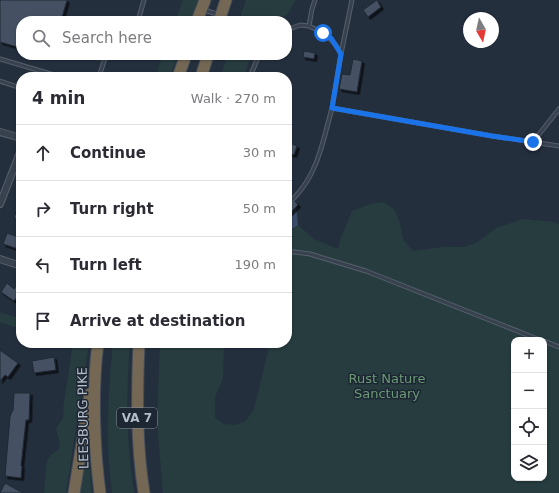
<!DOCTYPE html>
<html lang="en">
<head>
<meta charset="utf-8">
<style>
	:root { --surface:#fff; --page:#f2f2f3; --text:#2b2b33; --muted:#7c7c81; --line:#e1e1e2 }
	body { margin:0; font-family:"DejaVu Sans",sans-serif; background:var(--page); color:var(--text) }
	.controls { position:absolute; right:12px; bottom:12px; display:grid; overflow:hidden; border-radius:8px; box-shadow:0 1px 3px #0004 }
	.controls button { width:36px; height:36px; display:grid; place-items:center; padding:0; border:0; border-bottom:1px solid var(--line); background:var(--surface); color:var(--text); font:20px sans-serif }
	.compass { position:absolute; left:463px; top:12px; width:36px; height:36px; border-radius:50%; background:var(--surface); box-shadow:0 1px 3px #0004; rotate:171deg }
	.stop { position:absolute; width:12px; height:12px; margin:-9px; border:3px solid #1a73e8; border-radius:50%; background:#fff }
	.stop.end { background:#1a73e8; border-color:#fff; box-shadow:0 1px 4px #0008 }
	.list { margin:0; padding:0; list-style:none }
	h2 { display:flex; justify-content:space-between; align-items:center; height:52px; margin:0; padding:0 16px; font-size:17px }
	h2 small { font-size:13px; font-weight:400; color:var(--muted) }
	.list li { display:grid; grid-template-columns:26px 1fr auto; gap:12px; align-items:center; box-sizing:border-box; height:56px; padding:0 16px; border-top:1px solid var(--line) }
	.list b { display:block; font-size:15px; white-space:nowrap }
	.list em { font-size:13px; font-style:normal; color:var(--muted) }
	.icon { flex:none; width:22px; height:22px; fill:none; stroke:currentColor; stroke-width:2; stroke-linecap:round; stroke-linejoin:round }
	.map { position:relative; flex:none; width:559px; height:493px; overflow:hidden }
	.search { position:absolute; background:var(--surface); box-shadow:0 1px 3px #0004; left:16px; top:16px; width:276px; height:44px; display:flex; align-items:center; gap:10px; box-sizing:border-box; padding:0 14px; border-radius:16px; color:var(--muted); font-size:15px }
	.panel { position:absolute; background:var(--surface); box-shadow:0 1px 3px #0004; left:16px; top:72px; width:276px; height:276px; border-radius:16px }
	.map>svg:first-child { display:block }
	.green { fill:#263c3f; fill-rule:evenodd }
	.water { fill:#394c67 }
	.building { fill:#455162; stroke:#1f2835; filter:url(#shadow) }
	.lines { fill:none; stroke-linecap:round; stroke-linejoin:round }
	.service-casing { stroke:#565f6c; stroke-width:5 }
	.minor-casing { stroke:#565f6c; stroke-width:8 }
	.motorway-casing { stroke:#434c59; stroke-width:13 }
	.service { stroke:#38414e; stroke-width:3 }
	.minor { stroke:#38414e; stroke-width:6 }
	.motorway { stroke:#746855; stroke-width:11 }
	.route { stroke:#1a73e8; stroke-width:5 }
	.labels { text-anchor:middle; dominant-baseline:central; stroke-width:3; stroke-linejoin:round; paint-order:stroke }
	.shield { fill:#1d2633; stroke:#878f9c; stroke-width:1 }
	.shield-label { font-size:12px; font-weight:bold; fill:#b4bcc9 }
	.park-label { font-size:13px; fill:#6b9a76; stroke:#1d2633 }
	.street-label { font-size:13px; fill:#b4bcc9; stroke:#1d2633 }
</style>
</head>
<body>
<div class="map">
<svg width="559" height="493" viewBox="0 0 559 493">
	<defs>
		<filter id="shadow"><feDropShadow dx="2.5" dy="2.5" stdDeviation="0" flood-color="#0009"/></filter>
	</defs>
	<rect width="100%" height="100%" fill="#242f3e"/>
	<!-- green -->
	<path class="green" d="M183,0H198L190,21H175Z
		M246,0H296L287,15L270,21H239Z
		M163,55H178L170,77H155Z
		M228,55H251L244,77H220Z
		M383,202L394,209L400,223L403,239L413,251L443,247H464L476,243L496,228L523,219L553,222L559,224V493H163L157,422L160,343H224L223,379L215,397V418L224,424L236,425L246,421L254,409L270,343H287V234L298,225L314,239L338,249L340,240L352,211L370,204ZM514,340H544V478H514Z
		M0,312L21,319V329L0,322Z
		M73,343H89L66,493H44L47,461L51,455L58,450L60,443L56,429C60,421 66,418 63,409Z
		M113,343H130C126,395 126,441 134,493H112C105,443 108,393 113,343Z
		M87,443L92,493H78Z"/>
	<!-- water -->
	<path class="water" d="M287,190H289L296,205L298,225L292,229H288Z"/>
	<!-- building -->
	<path class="building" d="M0,0H67L61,21H21V48L0,42Z
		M377,0L381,7L368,17L363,10Z
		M304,51L315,53L314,59L303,57Z
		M353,59L362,61L357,92L339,89L342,74L350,75Z
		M287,142L297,146L294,155L287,153Z
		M287,193L291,197V201H295L298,205L287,216Z
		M20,200H21V221L14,218Z
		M7,233L21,238V250L3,244Z
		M7,283L14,289L16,286L21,289V292L14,301L1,292Z
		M0,350L18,363L8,377L5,375L0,381Z
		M54,357L56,370L34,373L32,361Z
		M14,393H30L29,420H26L21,466H22L21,478L5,476L10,417L12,411H13Z
		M5,483L23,493H0Z"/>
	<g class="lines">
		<!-- service casing -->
		<g class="service-casing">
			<path id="service" d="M315,0L312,9L309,26C324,33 334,39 341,54
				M204,10L220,15
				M138,21L144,0
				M287,30L300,25L309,26
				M0,59L61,77
				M99,77L106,55
				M250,77L259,55
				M0,81L21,88
				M332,108L341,54L352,0
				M533,142L559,146
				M293,199C318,174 323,141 332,108L492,136L533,142L559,109
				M287,251L310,254L366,271L540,340
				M544,341L559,347"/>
		</g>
		<!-- minor casing -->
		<g class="minor-casing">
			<path id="minor" d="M0,132L21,138
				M0,204L21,150
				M0,259L21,266"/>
		</g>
		<!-- motorway casing -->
		<g class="motorway-casing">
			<path id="motorway" d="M197,21L205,0
				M219,21L226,0
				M178,77L186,55
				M201,77L208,55
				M98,343C92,389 94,447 100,493
				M139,343C137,393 136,443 144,493
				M74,493L90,394"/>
		</g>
		<!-- service -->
		<use href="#service" class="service"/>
		<!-- minor -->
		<use href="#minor" class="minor"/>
		<!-- motorway -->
		<use href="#motorway" class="motorway"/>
	</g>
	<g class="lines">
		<!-- route -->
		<path class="route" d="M323,33L331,38L341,54L332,108L492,136L533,142"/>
	</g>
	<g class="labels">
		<!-- shield labels -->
		<rect class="shield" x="117" y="408" width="40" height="20" rx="3"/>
		<g class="shield-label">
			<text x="137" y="418">VA 7</text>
		</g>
		<!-- park labels -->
		<g class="park-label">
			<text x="387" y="378">Rust Nature<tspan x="387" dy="15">Sanctuary</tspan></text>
		</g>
		<!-- street labels -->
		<g class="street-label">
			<text transform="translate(83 418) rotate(-91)">LEESBURG PIKE</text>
		</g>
	</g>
</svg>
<div class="controls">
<button>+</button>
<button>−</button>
<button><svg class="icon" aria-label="locate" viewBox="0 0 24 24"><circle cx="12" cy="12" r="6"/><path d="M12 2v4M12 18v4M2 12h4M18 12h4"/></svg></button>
<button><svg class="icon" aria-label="layers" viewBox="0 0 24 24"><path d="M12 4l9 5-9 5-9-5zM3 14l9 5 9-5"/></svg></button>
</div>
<svg class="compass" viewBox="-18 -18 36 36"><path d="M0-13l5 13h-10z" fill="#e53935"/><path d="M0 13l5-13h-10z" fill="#7c7c81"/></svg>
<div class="stop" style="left:323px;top:33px"></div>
<div class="stop end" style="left:533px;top:142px"></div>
<div class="search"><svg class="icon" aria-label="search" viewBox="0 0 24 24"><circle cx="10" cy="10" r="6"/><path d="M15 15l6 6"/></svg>Search here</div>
<section class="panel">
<h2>4 min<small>Walk · 270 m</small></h2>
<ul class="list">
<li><svg class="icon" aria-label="ahead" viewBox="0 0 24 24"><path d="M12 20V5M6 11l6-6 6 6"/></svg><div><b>Continue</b></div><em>30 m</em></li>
<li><svg class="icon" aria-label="right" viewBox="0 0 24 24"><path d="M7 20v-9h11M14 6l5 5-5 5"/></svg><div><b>Turn right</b></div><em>50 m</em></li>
<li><svg class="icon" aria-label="left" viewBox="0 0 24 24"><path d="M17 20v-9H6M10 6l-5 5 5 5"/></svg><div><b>Turn left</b></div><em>190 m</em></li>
<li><svg class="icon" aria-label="arrive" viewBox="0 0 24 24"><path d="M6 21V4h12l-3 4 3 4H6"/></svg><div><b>Arrive at destination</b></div></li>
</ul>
</section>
</div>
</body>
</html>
